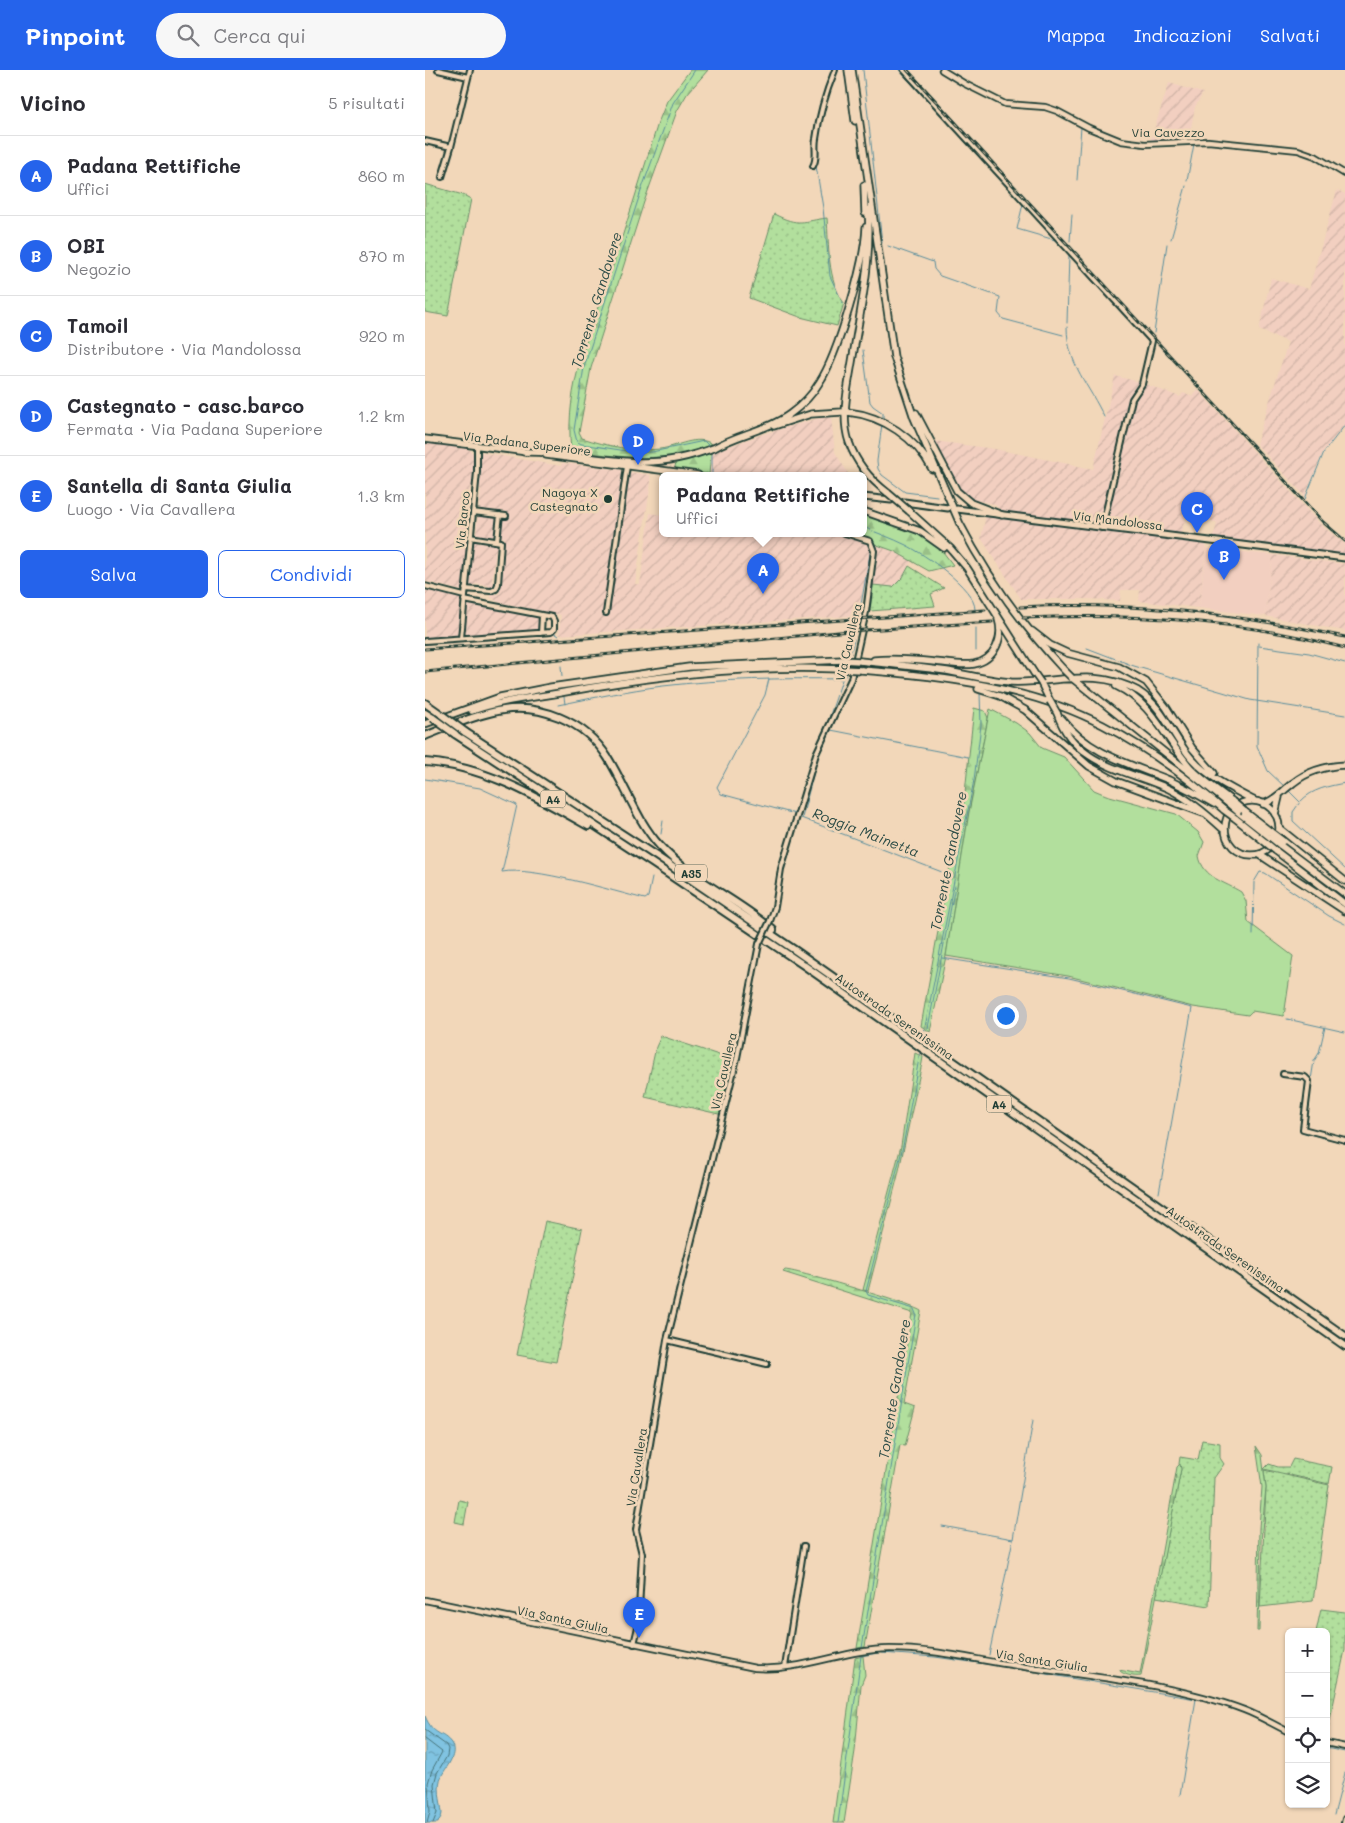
<!DOCTYPE html>
<html lang="it">
<head>
<meta charset="utf-8">
<style>
	:root { --surface:#fff; --page:#f7f7f7; --text:#2b2b33; --muted:#7c7c81; --line:#e1e1e2; --accent:#2563eb }
	body { margin:0; font-family:Mali,sans-serif; background:var(--page); color:var(--text) }
	.controls { position:absolute; right:15px; bottom:15px; display:grid; overflow:hidden; border-radius:8px; box-shadow:0 1px 4px #0004 }
	.controls button { width:45px; height:45px; display:grid; place-items:center; padding:0; border:0; border-bottom:1px solid var(--line); background:var(--surface); color:var(--text); font:25px sans-serif }
	.you { position:absolute; left:580px; top:945px; width:18px; height:18px; margin:-12px; border:4px solid #fff; border-radius:50%; background:#1a73e8; box-shadow:0 0 0 8px #1a73e833 }
	.badge { display:grid; place-items:center; width:32px; height:32px; border-radius:50%; background:var(--accent); color:#fff; font-size:16px; font-weight:700 }
	.pin { position:absolute; translate:-50% -41px; filter:drop-shadow(0 1px 2px #0008) }
	.pin::after { content:''; position:absolute; top:26px; width:18px; height:15px; background:inherit; clip-path:polygon(0 0,100% 0,50% 100%) }
	.popup { position:absolute; left:234px; top:402px; width:208px; height:65px; box-sizing:border-box; display:grid; place-content:center; border-radius:8px; background:var(--surface); filter:drop-shadow(0 1px 4px #0005); font-size:16px; white-space:nowrap; color:var(--muted) }
	.popup b { font-size:19px; color:var(--text) }
	.popup::after { content:''; position:absolute; left:50%; top:100%; margin-left:-10px; border:10px solid transparent; border-top-color:var(--surface) }
	.list { margin:0; padding:0; list-style:none }
	h2 { display:flex; justify-content:space-between; align-items:center; height:65px; margin:0; padding:0 20px; font-size:21px }
	h2 small { font-size:16px; font-weight:400; color:var(--muted) }
	.list li { display:grid; grid-template-columns:32px 1fr auto; gap:15px; align-items:center; box-sizing:border-box; height:80px; padding:0 20px; border-top:1px solid var(--line) }
	.list b { display:block; font-size:19px; white-space:nowrap }
	.list p { margin:0; font-size:16px; white-space:nowrap; color:var(--muted) }
	.list em { font-size:16px; font-style:normal; color:var(--muted) }
	.actions { display:flex; gap:10px; padding:15px 20px }
	.actions a { flex:1; padding:11px 0; border:1px solid var(--accent); border-radius:8px; text-align:center; font-size:18px; color:var(--accent) }
	.actions .main { background:var(--accent); color:#fff }
	.icon { flex:none; width:28px; height:28px; fill:none; stroke:currentColor; stroke-width:2; stroke-linecap:round; stroke-linejoin:round }
	.map { position:relative; flex:none; width:920px; height:1753px; overflow:hidden }
	header { display:flex; align-items:center; gap:30px; box-sizing:border-box; height:70px; padding:0 25px; background:var(--accent); color:#fff }
	header strong { font-size:24px }
	nav { display:flex; gap:28px; margin-inline-start:auto; font-size:18px }
	.search { width:350px; height:45px; background:var(--page); display:flex; align-items:center; gap:12px; box-sizing:border-box; padding:0 18px; border-radius:28px; color:var(--muted); font-size:19px }
	main { display:flex }
	aside { flex:1; background:var(--surface) }
	.map>svg:first-child { display:block }
	.built { fill:#f2cfc0 }
	.industrial { fill:url(#industrial-furrows) }
	.grass { fill:url(#grass-dots); stroke:#688e68 }
	.forest { fill:url(#forest-firs); stroke:#688e68 }
	.park { fill:#b2df9d; stroke:#688e68 }
	.water { fill:url(#water-ripples); stroke:#598d9c }
	.lines { fill:none; stroke-linecap:round; stroke-linejoin:round }
	.shore { stroke:#467379; stroke-width:1 }
	.stream { stroke:#598d9c; stroke-width:1 }
	.minor-casing { stroke:#1f3d34; stroke-width:8 }
	.tertiary-casing { stroke:#1f3d34; stroke-width:8 }
	.secondary-casing { stroke:#1f3d34; stroke-width:9 }
	.primary-casing { stroke:#1f3d34; stroke-width:9 }
	.trunk-casing { stroke:#1f3d34; stroke-width:9 }
	.motorway-casing { stroke:#1f3d34; stroke-width:10 }
	.minor { stroke:#f2d7b9; stroke-width:4 }
	.tertiary { stroke:#f2d7b9; stroke-width:4.5 }
	.secondary { stroke:#f2d7b9; stroke-width:5 }
	.primary { stroke:#f2d7b9; stroke-width:5.5 }
	.trunk { stroke:#f2d7b9; stroke-width:5.5 }
	.motorway { stroke:#f2d7b9; stroke-width:6 }
	.rail-casing { stroke:#1f3d34; stroke-width:3 }
	.rail { stroke:#f2d7b9; stroke-width:1; stroke-dasharray:4; stroke-linecap:butt }
	.minor-bridge-casing { stroke:#1f3d34; stroke-width:8; stroke-linecap:butt }
	.trunk-bridge-casing { stroke:#1f3d34; stroke-width:9; stroke-linecap:butt }
	.motorway-bridge-casing { stroke:#1f3d34; stroke-width:10; stroke-linecap:butt }
	.minor-bridge { stroke:#f2d7b9; stroke-width:4 }
	.trunk-bridge { stroke:#f2d7b9; stroke-width:5.5 }
	.motorway-bridge { stroke:#f2d7b9; stroke-width:6 }
	.poi-dot { fill:#1f3d34; stroke:#f2d7b9; stroke-width:2 }
	.labels { text-anchor:middle; dominant-baseline:central; stroke-width:5; stroke-linejoin:round; paint-order:stroke }
	.shield { fill:#f2d7b9; stroke:#5e6b5c; stroke-width:1 }
	.shield-label { font-size:11px; font-weight:bold; fill:#1f3d34 }
	.street-label { font-size:12px; fill:#1f3d34; stroke:#f2d7b9 }
	.poi-label { font-size:12px; fill:#1f3d34; stroke:#f2d7b9; text-anchor:end }
	.water-label { font-size:14px; font-style:italic; fill:#294a45; stroke:#f2d7b9 }
</style>
</head>
<body>
<header>
<strong>Pinpoint</strong>
<div class="search"><svg class="icon" aria-label="search" viewBox="0 0 24 24"><circle cx="10" cy="10" r="6"/><path d="M15 15l6 6"/></svg>Cerca qui</div>
<nav><a>Mappa</a><a>Indicazioni</a><a>Salvati</a></nav>
</header>
<main>
<aside>
<h2>Vicino<small>5 risultati</small></h2>
<ul class="list">
<li><span class="badge">A</span><div><b>Padana Rettifiche</b><p>Uffici</p></div><em>860 m</em></li>
<li><span class="badge">B</span><div><b>OBI</b><p>Negozio</p></div><em>870 m</em></li>
<li><span class="badge">C</span><div><b>Tamoil</b><p>Distributore · Via Mandolossa</p></div><em>920 m</em></li>
<li><span class="badge">D</span><div><b>Castegnato - casc.barco</b><p>Fermata · Via Padana Superiore</p></div><em>1.2 km</em></li>
<li><span class="badge">E</span><div><b>Santella di Santa Giulia</b><p>Luogo · Via Cavallera</p></div><em>1.3 km</em></li>
</ul>
<div class="actions"><a class="main">Salva</a><a>Condividi</a></div>
</aside>
<div class="map">
<svg width="920" height="1753" viewBox="0 0 920 1753">
	<defs>
		<pattern id="industrial-furrows" width="10" height="10" patternUnits="userSpaceOnUse" patternTransform="scale(1.25)"><rect width="10" height="10" fill="#f2cfc0"/><path d="M-1 1l2-2M0 10L10 0M9 11l2-2" fill="none" stroke="#cfb3a6"/></pattern>
		<pattern id="grass-dots" width="8" height="8" patternUnits="userSpaceOnUse" patternTransform="scale(1.25)"><rect width="8" height="8" fill="#b2df9d"/><path d="M2 2h.1M6 6h.1" fill="none" stroke="#99c088" stroke-width="1.8" stroke-linecap="round"/></pattern>
		<pattern id="forest-firs" width="22" height="20" patternUnits="userSpaceOnUse" patternTransform="scale(1.25)"><rect width="22" height="20" fill="#b2df9d"/><path d="M5 1l3.5 6h-7zM16 11l3.5 6h-7z" fill="#99c088"/></pattern>
		<pattern id="water-ripples" width="26" height="14" patternUnits="userSpaceOnUse" patternTransform="scale(1.25)"><rect width="26" height="14" fill="#80c3e1"/><path d="M2 4q2-2 4 0t4 0M15 11q2-2 4 0t4 0" fill="none" stroke="#68a0b7"/></pattern>
	</defs>
	<rect width="100%" height="100%" fill="#f2d7b9"/>
	<filter id="ink" filterUnits="userSpaceOnUse"><feTurbulence type="fractalNoise" baseFrequency=".02" numOctaves="2"/><feDisplacementMap in="SourceGraphic" scale="10" xChannelSelector="R" yChannelSelector="G"/><feConvolveMatrix kernelMatrix="1 2 1 2 8 2 1 2 1" color-interpolation-filters="sRGB"/></filter>
	<g filter="url(#ink)">
		<!-- built -->
		<path class="built" d="M781,478L848,485L840,546L774,538Z"/>
		<!-- industrial -->
		<path class="industrial" d="M744,13L778,23L770,37L764,68L725,72Z
			M912,120L920,124V354L898,382L880,426L831,374L863,272L834,260L846,208L884,219Z
			M690,306L715,312L708,323L676,455L579,443L569,434L542,428L515,387L509,371L570,379L668,399Z
			M720,314L755,327L758,323L767,326L772,319L896,455L920,474V484L788,468L792,453L762,444L755,465L679,456L708,332Z
			M406,347L410,382L424,405L284,404L286,383L335,365L391,349Z
			M0,372L43,379L48,383L49,401L47,417H45L42,440H45L37,521L0,511Z
			M54,382L136,396L137,393L197,400L196,406L199,409L190,474L186,476L188,481L178,544L183,545L204,402L225,405L226,412L210,514H215L225,443L238,445V463H428L487,490L478,507L468,517L439,514L435,534L426,546L135,565L134,563L136,545L73,532L66,527V524H74L80,468L75,466L77,448H83V442L54,439L56,419L53,418Z
			M53,445L72,447L70,467L51,465Z
			M561,445L781,473L774,538L714,531L715,520H696L695,531L664,529H596L556,468Z
			M51,469L54,473L67,474L69,471L74,476L71,479L67,511L70,516L66,519L62,515L50,514L47,517L43,514L49,477L46,474Z
			M848,485L920,494V561L840,546Z
			M0,517L36,528L33,567L0,570Z
			M43,532L112,546L114,549V559L112,562L42,567L39,564L41,535Z"/>
		<!-- grass -->
		<path class="grass" d="M0,114L38,125L46,129L23,246L0,242Z
			M349,144C374,157 378,151 402,148C404,176 402,209 419,233L412,256L375,247L324,228Z
			M484,496L519,518L506,524L510,536L445,541L448,515L468,517L478,507Z
			M236,966L309,990L298,1045L220,1027L231,977Z
			M120,1151L157,1159L131,1292L92,1285Z
			M777,1370L795,1373V1388L799,1394L789,1408L784,1536L731,1527L756,1399L754,1394L755,1387L773,1390Z
			M868,1389L907,1397L904,1414L839,1399L844,1394L853,1397H864Z
			M839,1400L904,1415L888,1531L835,1537L841,1418Z
			M34,1430L43,1432L39,1454L30,1452Z
			M896,1539L920,1542V1580L901,1668V1562H891Z"/>
		<!-- forest -->
		<path class="forest" d="M265,0H283L262,24L252,41L219,132L166,298L154,362L157,368C183,376 208,382 235,379C252,377 272,364 287,374C242,395 194,387 146,380C139,317 166,259 186,201C202,152 218,102 233,53L242,31Z
			M286,383L284,404L252,399L250,397L251,392Z
			M438,444L467,452L512,474L528,495L504,501L469,481L441,471L437,465L428,463H438Z
			M549,638L560,641L563,648L544,742L521,886L505,962L496,956L524,800L539,732Z
			M490,983L498,987L497,993L473,1105L443,1221L438,1220L476,1076Z
			M360,1200C375,1201 486,1234 496,1241L479,1334L490,1338L480,1376L475,1375L440,1577L432,1578L487,1243L358,1202Z
			M831,1376L837,1385L841,1418L836,1471L834,1561H832L834,1458L837,1417Z
			M755,1394L756,1399L716,1606C709,1607 698,1605 694,1600L715,1604L752,1397Z
			M438,1586L440,1605L436,1615L430,1681L419,1753H408L430,1588Z"/>
		<!-- park -->
		<path class="park" d="M565,639L591,653L605,663L617,678L639,687L669,720L681,725L751,744L773,762L779,772L774,786C778,808 800,812 816,822L821,831L823,852L868,886L859,946L827,941L823,945L768,937L643,906L521,886L544,742Z"/>
		<!-- water -->
		<path class="water" d="M0,1646C9,1667 17,1661 26,1673C33,1684 22,1696 17,1705C11,1716 16,1731 17,1743C17,1748 14,1748 13,1753H0Z"/>
		<g class="lines">
			<!-- shore -->
			<path class="shore" d="M0,1660L21,1675L23,1679L22,1686L12,1703L9,1714L12,1743L8,1753
				M0,1669L17,1682L7,1700L3,1713L5,1742L2,1753"/>
			<!-- stream -->
			<path class="stream" d="M270,0L248,33L216,121L159,297L149,360L152,372L157,374L208,382H227L279,371L284,376
				M438,0L457,173
				M474,0L598,134L592,159L630,170L642,183
				M513,0L575,35L605,38
				M522,0L551,17
				M632,39L663,55
				M392,50L407,0
				M768,69H769
				M773,69H782
				M897,88L903,91
				M388,89V71L392,53
				M391,96L398,138L405,206L418,234
				M652,110L656,57C687,74 718,78 752,75
				M762,111L769,74
				M746,169L761,116
				M645,171L647,144
				M463,176L508,192L509,199L515,206L575,227L573,243L578,249L638,265
				M642,253L644,185
				M642,257C642,294 665,316 679,347
				M729,263L742,174
				M438,280L445,332L448,336L458,343V348
				M457,354L452,391L453,399L457,405L480,422L512,426
				M287,382V404
				M880,429L899,382L920,355
				M598,444L621,447
				M438,457C452,463 467,468 481,475C499,484 550,518 550,539
				M434,546L446,478
				M551,558V581
				M833,573L832,676L843,701L860,717
				M0,574L130,564L133,566
				M834,576L884,583L920,593
				M662,578L709,596L825,630L920,645
				M426,582L429,569
				M136,596L137,606
				M344,609L340,625L292,717L296,724L370,744
				M139,627L140,634
				M133,635C168,628 203,620 238,616C298,609 357,608 417,609L421,604
				M403,651L417,610
				M0,709L55,718L92,735L77,802C108,796 187,821 220,829L223,827L227,808
				M863,720L875,732L868,742V751L920,799
				M876,731C887,719 904,716 920,713
				M376,748L517,802L526,809
				M377,748L393,686L406,660L543,687
				M236,764L238,751
				M828,865L829,812L835,802L840,803L904,846L920,854
				M517,888L644,908L767,938L734,1123
				M862,949L920,962
				M503,958L530,816
				M499,962L549,710L556,655L555,623
				M885,1016L889,991L894,983L900,957
				M880,1063L920,1073
				M517,1456L588,1469
				M437,1578L491,1244L489,1239L443,1225L441,1221L478,1076L495,983
				M457,1583L510,1587L589,1598
				M564,1585L588,1469L608,1350
				M592,1599L611,1602
				M615,1603L771,1629L755,1725
				M901,1678L920,1682
				M909,1745L920,1703
				M413,1753L436,1586L453,1583"/>
			<!-- minor casing -->
			<g class="minor-casing">
				<path id="minor" d="M13,0L43,7
					M479,0L727,271L717,314L707,329L677,458
					M0,71L26,77L45,0
					M388,96C393,88 389,78 391,69C394,45 401,22 410,0
					M17,107L26,77
					M48,442L81,446
					M72,470L75,445
					M0,516L39,526
					M40,519L66,521L71,519L73,514L76,472L45,467
					M181,543L202,396
					M116,563L117,545
					M36,568L52,402V376
					M0,571L126,562L129,559V551L127,547L39,530
					M345,851L350,837L356,799L391,684L426,609L441,542L449,481L445,471L420,463
					M858,1004L880,1007L884,1011L878,1059L920,1070
					M242,1270L342,1294
					M209,1574L213,1557L217,1484L211,1460L242,1270L312,988L334,874
					M360,1597L379,1476
					M919,1753L920,1749"/>
			</g>
			<!-- tertiary casing -->
			<g class="tertiary-casing">
				<path id="tertiary" d="M517,0L540,14L580,34L620,37L632,41L664,58L696,71L720,74L783,71L873,80L890,86L920,104
					M0,1530L330,1598C376,1602 420,1579 465,1579C508,1579 551,1590 593,1596C666,1607 751,1614 819,1640C835,1646 849,1655 864,1662
					M901,1673L920,1677"/>
			</g>
			<!-- secondary casing -->
			<g class="secondary-casing">
				<path id="secondary" d="M438,427L466,430
					M479,432L523,438
					M532,439L920,488"/>
			</g>
			<!-- primary casing -->
			<g class="primary-casing">
				<path id="primary" d="M0,369L102,382
					M121,385L273,405
					M838,734C851,730 857,721 868,713C883,701 901,696 920,695
					M850,744L854,727"/>
			</g>
			<!-- trunk casing -->
			<g class="trunk-casing">
				<path id="trunk" d="M423,0L430,51
					M427,0L469,287L489,348L535,454
					M439,115L440,143
					M443,139C447,189 436,237 428,286C424,313 415,345 424,372C431,393 446,410 463,423
					M423,342C458,346 491,368 507,399
					M491,343L532,421L546,433L577,445
					M349,356L386,344L417,342
					M289,378C313,364 343,360 365,344C376,336 387,325 394,313C413,285 440,192 441,157
					M99,382C139,381 179,392 219,392C244,392 268,386 291,377
					M438,441L495,461L519,478
					M484,441L525,478L542,498L609,603
					M534,452C562,506 596,554 638,599
					M607,561L625,575L642,583L694,597L721,612L741,637L767,678L789,703
					M449,590C470,588 490,590 510,592C523,593 537,596 549,594C570,590 579,568 573,549
					M435,591C464,594 493,597 522,601C543,605 564,610 586,612C630,614 671,597 713,621C740,638 747,667 767,689C783,707 809,720 830,731
					M436,600C517,606 605,617 678,655C722,678 762,707 799,740
					M647,608L804,734
					M616,613L625,631
					M691,616C728,633 740,669 765,697C777,710 793,720 807,731
					M553,619L575,626L600,640L664,696L691,711L778,743
					M47,641C78,630 108,628 140,622C232,605 322,595 416,599
					M632,643C650,696 700,699 744,719C764,729 783,745 799,760
					M637,649C664,684 705,694 744,710C759,717 774,725 789,734
					M0,654L75,627L126,617L264,597L417,590
					M800 758a27 27 0 1 1 54 0a27 27 0 1 1-54 0Z
					M819,741L846,762
					M813,742L845,767
					M810,748L840,772
					M854,758L920,811
					M855,775L920,824
					M851,781L920,834
					M835,785L920,841"/>
			</g>
			<!-- motorway casing -->
			<g class="motorway-casing">
				<path id="motorway" d="M0,633L17,645
					M0,643L8,648
					M40,662L231,786L371,881L920,1266
					M30,664L227,793L380,896L920,1276
					M0,666C23,657 47,646 72,641C114,632 160,651 183,688C201,717 212,751 235,776C267,811 313,829 348,860
					M0,692C60,696 112,727 163,756"/>
			</g>
			<!-- minor -->
			<use href="#minor" class="minor"/>
			<!-- tertiary -->
			<use href="#tertiary" class="tertiary"/>
			<!-- secondary -->
			<use href="#secondary" class="secondary"/>
			<!-- primary -->
			<use href="#primary" class="primary"/>
			<!-- trunk -->
			<use href="#trunk" class="trunk"/>
			<!-- motorway -->
			<use href="#motorway" class="motorway"/>
			<!-- rail casing -->
			<g class="rail-casing">
				<path id="rail" d="M482,0L898,452L920,471
					M595,537C704,531 813,544 920,567
					M598,548C705,543 816,550 920,578
					M0,579L560,540
					M0,602L424,561L567,552"/>
			</g>
			<!-- rail -->
			<use href="#rail" class="rail"/>
			<!-- minor-bridge casing -->
			<g class="minor-bridge-casing">
				<path id="minor-bridge" d="M334,874L345,851"/>
			</g>
			<!-- trunk-bridge casing -->
			<g class="trunk-bridge-casing">
				<path id="trunk-bridge" d="M463,423L484,441
					M417,590L435,591
					M416,599L436,600
					M638,599L647,608
					M609,603L616,613
					M625,631L632,643
					M807,731L819,741
					M804,734L813,742
					M799,740L810,748
					M846,762L858,771
					M845,767L855,775
					M840,772L851,781"/>
			</g>
			<!-- motorway-bridge casing -->
			<g class="motorway-bridge-casing">
				<path id="motorway-bridge" d="M17,645L40,662
					M8,648L30,664"/>
			</g>
			<!-- minor-bridge -->
			<use href="#minor-bridge" class="minor-bridge"/>
			<!-- trunk-bridge -->
			<use href="#trunk-bridge" class="trunk-bridge"/>
			<!-- motorway-bridge -->
			<use href="#motorway-bridge" class="motorway-bridge"/>
		</g>
	</g>
	<!-- markers -->
	<circle class="poi-dot" cx="183" cy="429" r="5"/>
	<g class="labels">
		<!-- shield labels -->
		<g class="shield">
			<rect x="115.5" y="720.5" width="25" height="17" rx="4"/>
			<rect x="250" y="794.5" width="32" height="17" rx="4"/>
			<rect x="561.5" y="1025.5" width="25" height="17" rx="4"/>
		</g>
		<g class="shield-label">
			<text x="128" y="729">A4</text>
			<text x="266" y="803">A35</text>
			<text x="574" y="1034">A4</text>
		</g>
		<!-- street labels -->
		<g class="street-label">
			<text x="743" y="62">Via Cavezzo</text>
			<text transform="translate(102 373) rotate(7)">Via Padana Superiore</text>
			<text transform="translate(37 450) rotate(-84)">Via Barco</text>
			<text transform="translate(693 450) rotate(7)">Via Mandolossa</text>
			<text transform="translate(423 572) rotate(-77)">Via Cavallera</text>
			<text transform="translate(470 946) rotate(35)">Autostrada Serenissima</text>
			<text transform="translate(298 1001) rotate(-77)">Via Cavallera</text>
			<text transform="translate(801 1179) rotate(35)">Autostrada Serenissima</text>
			<text transform="translate(211 1397) rotate(-81)">Via Cavallera</text>
			<text transform="translate(138 1549) rotate(12)">Via Santa Giulia</text>
			<text transform="translate(617 1590) rotate(9)">Via Santa Giulia</text>
		</g>
		<!-- poi labels -->
		<g class="poi-label">
			<text x="173" y="422">Nagoya X<tspan x="173" dy="14">Castegnato</tspan></text>
		</g>
		<!-- water labels -->
		<g class="water-label">
			<text transform="translate(171 230) rotate(-73)">Torrente Gandovere</text>
			<text transform="translate(441 762) rotate(21)">Roggia Mainetta</text>
			<text transform="translate(523 791) rotate(-79)">Torrente Gandovere</text>
			<text transform="translate(469 1319) rotate(-81)">Torrente Gandovere</text>
		</g>
	</g>
</svg>
<div class="controls">
<button>+</button>
<button>−</button>
<button><svg class="icon" aria-label="locate" viewBox="0 0 24 24"><circle cx="12" cy="12" r="6"/><path d="M12 2v4M12 18v4M2 12h4M18 12h4"/></svg></button>
<button><svg class="icon" aria-label="layers" viewBox="0 0 24 24"><path d="M12 4l9 5-9 5-9-5zM3 14l9 5 9-5"/></svg></button>
</div>
<div class="you"></div>
<div class="pin badge" style="left:338px;top:524px">A</div>
<div class="popup"><b>Padana Rettifiche</b>Uffici</div>
<div class="pin badge" style="left:799px;top:510px">B</div>
<div class="pin badge" style="left:772px;top:463px">C</div>
<div class="pin badge" style="left:213px;top:395px">D</div>
<div class="pin badge" style="left:214px;top:1568px">E</div>
</div>
</main>
</body>
</html>
